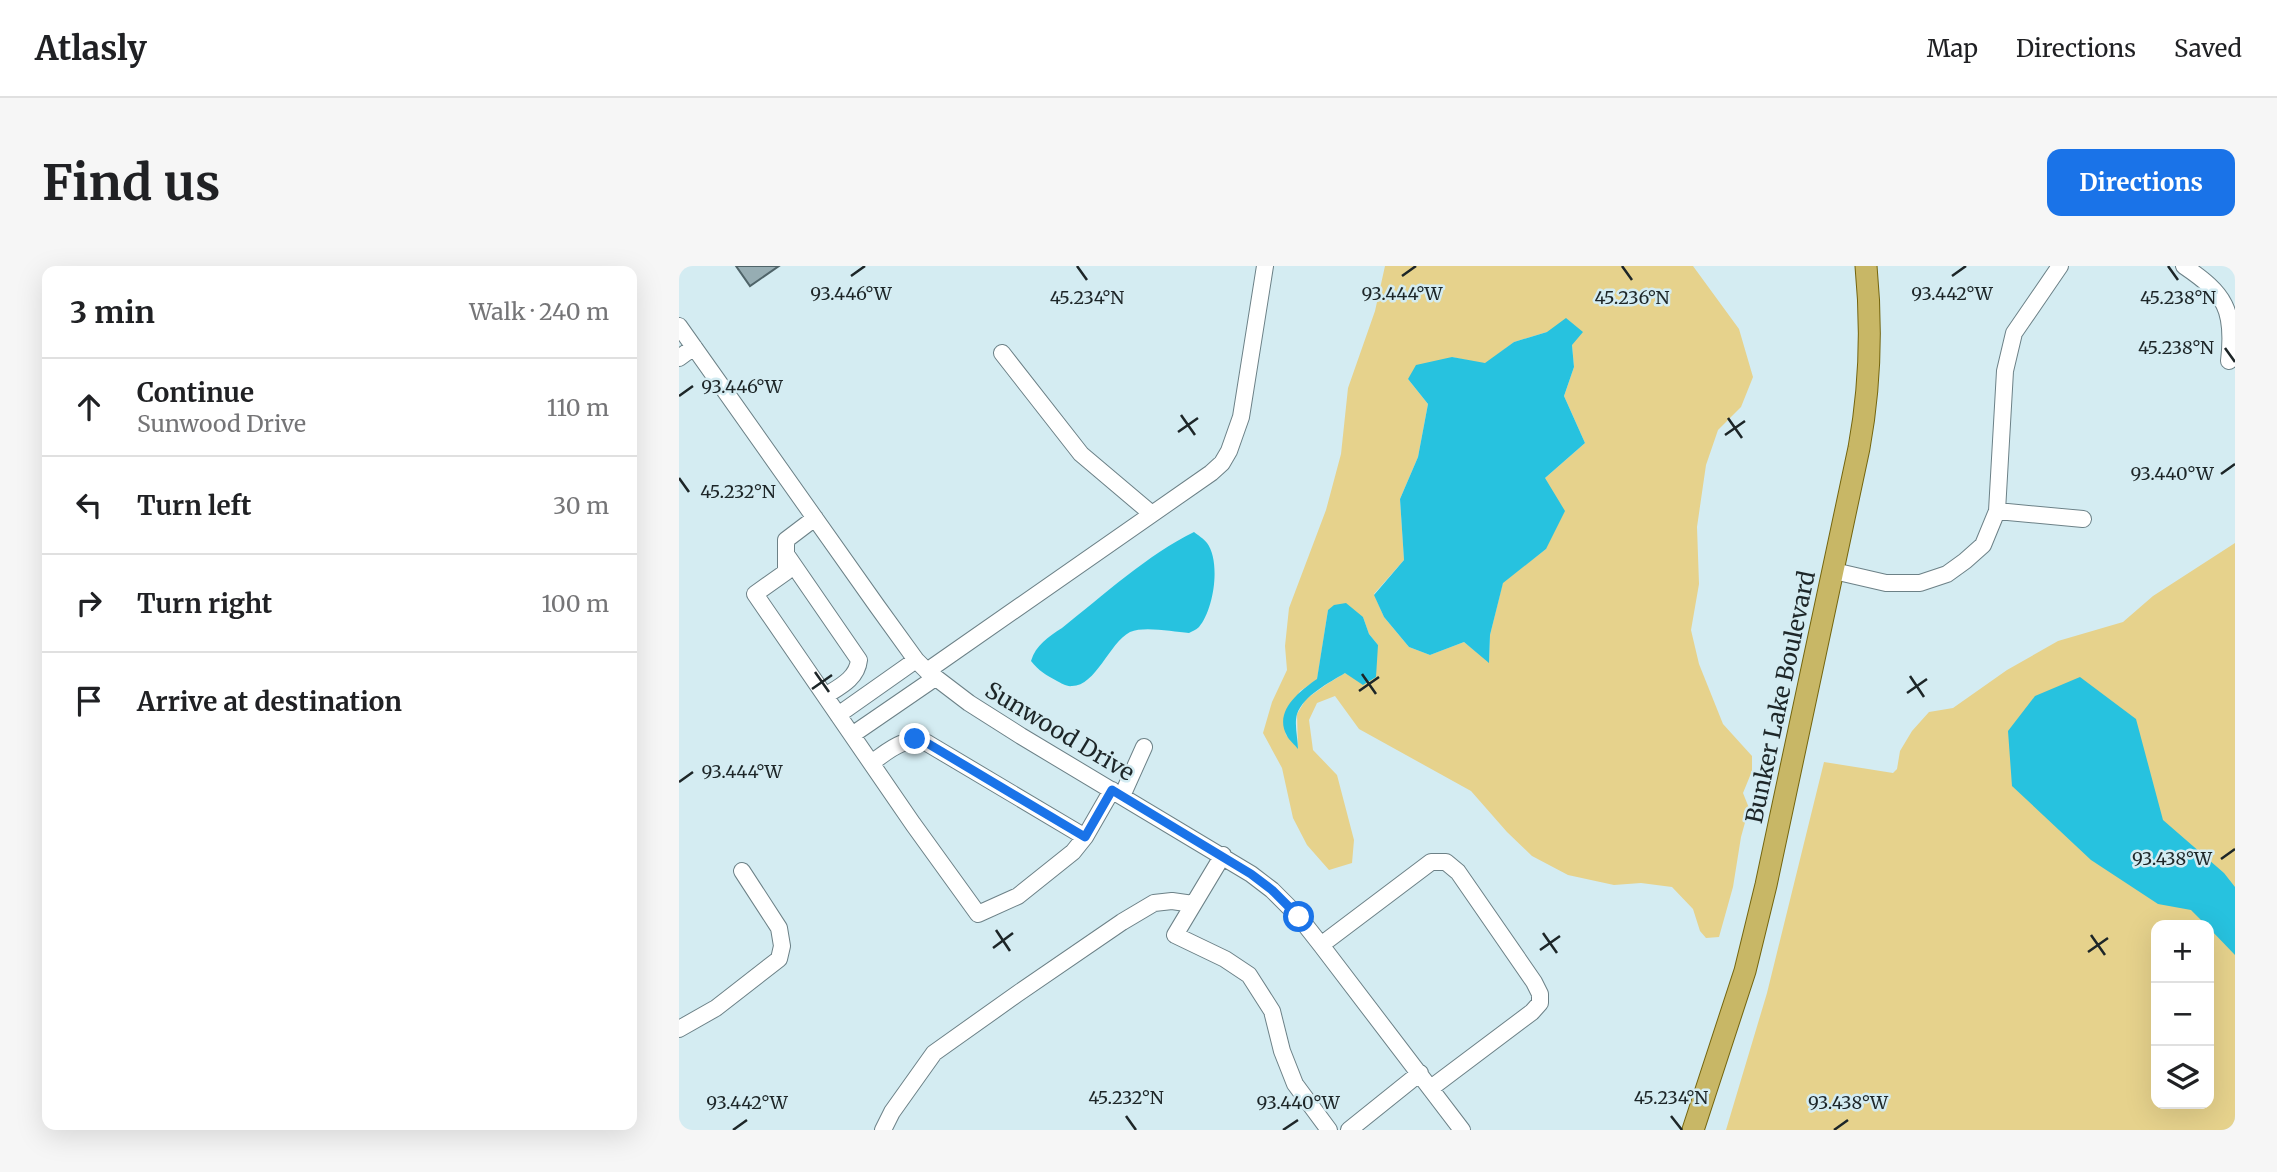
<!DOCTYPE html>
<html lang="en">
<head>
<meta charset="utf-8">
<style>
	:root { --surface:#fff; --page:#f6f6f6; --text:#202124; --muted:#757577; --line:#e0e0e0; --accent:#1a73e8 }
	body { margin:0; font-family:Merriweather,serif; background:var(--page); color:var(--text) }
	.controls { position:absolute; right:21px; bottom:21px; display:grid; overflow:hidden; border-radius:14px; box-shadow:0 7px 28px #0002 }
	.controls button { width:63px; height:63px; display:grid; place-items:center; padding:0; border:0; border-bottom:2px solid var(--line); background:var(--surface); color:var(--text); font:35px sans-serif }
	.stop { position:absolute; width:21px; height:21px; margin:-16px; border:5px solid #1a73e8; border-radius:50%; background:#fff }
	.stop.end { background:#1a73e8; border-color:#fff; box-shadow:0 2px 7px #0008 }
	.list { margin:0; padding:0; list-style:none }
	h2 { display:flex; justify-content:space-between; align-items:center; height:91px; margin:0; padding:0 28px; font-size:30px }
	h2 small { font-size:23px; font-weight:400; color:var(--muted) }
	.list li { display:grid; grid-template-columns:46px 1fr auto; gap:21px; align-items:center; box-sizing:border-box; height:98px; padding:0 28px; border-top:2px solid var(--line) }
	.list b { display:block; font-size:26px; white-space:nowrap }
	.list p { margin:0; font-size:23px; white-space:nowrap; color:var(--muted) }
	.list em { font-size:23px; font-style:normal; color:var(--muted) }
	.icon { flex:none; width:38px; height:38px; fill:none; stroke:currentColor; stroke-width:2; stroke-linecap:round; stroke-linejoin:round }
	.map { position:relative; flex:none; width:1556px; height:864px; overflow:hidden; border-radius:14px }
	header { display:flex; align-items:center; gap:42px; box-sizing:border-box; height:98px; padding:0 35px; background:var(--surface); border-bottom:2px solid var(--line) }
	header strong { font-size:33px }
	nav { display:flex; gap:38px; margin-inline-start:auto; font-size:24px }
	.intro { display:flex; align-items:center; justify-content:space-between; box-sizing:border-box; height:168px; padding:0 42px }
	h1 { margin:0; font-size:49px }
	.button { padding:18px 32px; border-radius:14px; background:var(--accent); color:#fff; font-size:24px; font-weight:700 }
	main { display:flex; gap:42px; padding:0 42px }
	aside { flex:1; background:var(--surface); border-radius:14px; box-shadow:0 7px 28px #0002 }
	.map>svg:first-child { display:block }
	.green { fill:#e6d28c; fill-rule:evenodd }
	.water { fill:#27c2df }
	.building { fill:#96adb3; stroke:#4f6469; stroke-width:2 }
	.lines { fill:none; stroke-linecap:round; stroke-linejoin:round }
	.minor-casing { stroke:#6c8187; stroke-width:18 }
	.major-casing { stroke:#74650e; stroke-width:23 }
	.minor { stroke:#fff; stroke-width:16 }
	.major { stroke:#c8b766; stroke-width:21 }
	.route { stroke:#1a73e8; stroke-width:9 }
	.ticks { fill:none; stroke:#1d2628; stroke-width:2.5 }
	.labels { text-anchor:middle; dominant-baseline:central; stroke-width:5; stroke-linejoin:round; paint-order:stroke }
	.street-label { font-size:23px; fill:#1d2628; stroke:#d4ecf2 }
	.ticks-label { font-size:18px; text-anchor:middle; fill:#1d2628; stroke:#d4ecf2; stroke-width:5; stroke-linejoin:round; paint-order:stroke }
</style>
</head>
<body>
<header>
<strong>Atlasly</strong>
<nav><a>Map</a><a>Directions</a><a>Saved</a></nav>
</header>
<div class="intro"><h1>Find us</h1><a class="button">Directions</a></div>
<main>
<aside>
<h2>3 min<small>Walk · 240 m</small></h2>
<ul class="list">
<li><svg class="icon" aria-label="ahead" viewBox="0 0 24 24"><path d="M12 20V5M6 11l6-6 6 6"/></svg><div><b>Continue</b><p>Sunwood Drive</p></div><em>110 m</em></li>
<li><svg class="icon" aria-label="left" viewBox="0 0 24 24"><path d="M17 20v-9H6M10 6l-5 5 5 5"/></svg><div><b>Turn left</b></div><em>30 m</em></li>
<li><svg class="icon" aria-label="right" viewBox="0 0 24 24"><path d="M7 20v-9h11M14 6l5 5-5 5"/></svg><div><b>Turn right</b></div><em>100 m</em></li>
<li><svg class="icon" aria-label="arrive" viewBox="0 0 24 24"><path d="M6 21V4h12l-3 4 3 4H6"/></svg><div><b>Arrive at destination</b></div></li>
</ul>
</aside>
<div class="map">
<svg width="1556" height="864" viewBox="0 0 1556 864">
	<rect width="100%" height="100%" fill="#d4ecf2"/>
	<!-- green -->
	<path class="green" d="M706,0H1014L1060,63L1074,111L1062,141L1039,164L1027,199L1018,261L1020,318L1012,364L1020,398L1044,458L1073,490V505L1064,527L1070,542L1062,571L1054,621L1040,671L1027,672L1021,665L1014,643L993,621L962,617L935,619L889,609L853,590L828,566L792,525L680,463L656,430L638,437L630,454L634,484L658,509L675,574L673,597L650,604L628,579L614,552L603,502L584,467L593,436L608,404L606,380L610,342L647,244L662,188L669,122L696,45ZM868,66L893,79L895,101L885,130L906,177L866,212L867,283L824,316L811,369L810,396L785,376L751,389L730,381L705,351L695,328L725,294L721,233L739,191L749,138L729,113L773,91L806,98L835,76ZM649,344L684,351L690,368L699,379L666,407L648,418L627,433L618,448L619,482L607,469L605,458L621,425L638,414Z
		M1556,277V864H1047L1088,727L1145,496L1214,507L1218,503L1221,485L1233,465L1250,446L1274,442L1328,404L1379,375L1444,356L1474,330ZM1477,659H1530V838H1477Z"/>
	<!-- water -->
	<path class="water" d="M887,52L904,66L893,79L895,101L885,130L906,177L866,212L886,245L867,283L824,317L811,369L810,397L785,376L751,389L730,381L705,351L695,329L725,294L721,233L739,191L749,138L729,113L737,99L773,91L806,97L835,76L868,66Z
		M515,266C519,269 525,273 528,277C542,296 535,343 520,361C517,364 513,365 510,367C494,366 466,360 451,366C430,377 417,420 393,420C388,421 382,417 378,415C367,409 360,405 352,395C357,379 369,371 383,362C422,331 471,287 515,266Z
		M667,337L684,351L690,368L699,379L697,411L684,419L666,407C650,417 625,429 618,448C615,459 619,473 619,483C616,479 610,474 608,470C594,445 621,425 638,413L649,344L655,339Z
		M1401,411L1457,453L1484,554L1545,607L1556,621V689L1530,662V659H1527L1512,644L1479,638L1412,594L1333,520L1329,465L1356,430Z"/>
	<!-- building -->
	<path class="building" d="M57,0H100L71,20Z"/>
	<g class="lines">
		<!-- minor casing -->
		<g class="minor-casing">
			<path id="minor" d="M1505,0C1546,28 1556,43 1550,95
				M0,60L198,340L237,394L248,405L290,437L342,470L572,608L593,624L620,651L642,679L783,864
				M323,87L402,188L473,248
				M0,92L15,81
				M1318,245L1404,253
				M136,252L107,274V306L76,328L234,558L299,648L339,630L394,586L406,571L433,524
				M107,288L180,394C178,413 160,421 146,430
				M1155,305L1207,317H1241L1268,308L1286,295L1304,279L1318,245L1326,105L1335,67L1381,0
				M248,405L532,207L543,197L550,185L562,151L586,0
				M159,449L237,394
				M173,469L256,412
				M192,497C211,484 224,470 248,477L406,571
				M443,530L465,481
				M544,589L496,669L546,693L570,709L593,745L603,785L616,818L650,864
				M642,679L752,596H767L779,606L855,716L861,728V737L853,746L752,822
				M0,763L37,742L100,693L103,680L100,662L63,605
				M204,864L213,846L255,787L338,728L443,656L475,637L493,635L514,638
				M670,864L741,807"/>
		</g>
		<!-- major casing -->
		<g class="major-casing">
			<path id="major" d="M1014,864L1066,705L1087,619L1180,182C1191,122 1193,61 1187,0"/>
		</g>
		<!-- minor -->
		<use href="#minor" class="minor"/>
		<!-- major -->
		<use href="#major" class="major"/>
	</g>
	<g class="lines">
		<!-- route -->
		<path class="route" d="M236,473L248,477L406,571L433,524L572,608L593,624L620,651"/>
	</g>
	<!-- ticks -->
	<path class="ticks" d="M398,0L408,14M943,0L953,14M1489,0L1499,14M172,10L186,0M723,10L737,0M1273,10L1287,0M1546,82L1556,96M0,130L14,120M502,149L516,169M1049,152L1063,172M499,166L519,152M1046,169L1066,155M1542,208L1556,198M0,212L10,226M136,406L150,426M683,408L697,428M1231,410L1245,431M133,423L153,409M680,425L700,411M1228,427L1248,413M0,516L14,506M1542,593L1556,583M317,664L331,685M864,667L878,687M1412,669L1426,689M314,682L334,667M861,684L881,670M1409,686L1429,672M447,850L457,864M992,850L1003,864M54,864L68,854M604,864L619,854M1155,864L1169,854"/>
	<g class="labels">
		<!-- street labels -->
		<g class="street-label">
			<text transform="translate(1101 431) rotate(-78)">Bunker Lake Boulevard</text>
			<text transform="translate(381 465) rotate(31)">Sunwood Drive</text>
		</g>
	</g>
	<g class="ticks-label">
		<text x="172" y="34">93.446°W</text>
		<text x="723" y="34">93.444°W</text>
		<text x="1273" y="34">93.442°W</text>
		<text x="408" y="38">45.234°N</text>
		<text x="953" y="38">45.236°N</text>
		<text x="1499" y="38">45.238°N</text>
		<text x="1497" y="88">45.238°N</text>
		<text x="63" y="127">93.446°W</text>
		<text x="1493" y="214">93.440°W</text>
		<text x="59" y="232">45.232°N</text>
		<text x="63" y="512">93.444°W</text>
		<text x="1493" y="599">93.438°W</text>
		<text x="447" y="838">45.232°N</text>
		<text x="992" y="838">45.234°N</text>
		<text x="68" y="843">93.442°W</text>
		<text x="619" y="843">93.440°W</text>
		<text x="1169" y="843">93.438°W</text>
	</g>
</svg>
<div class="controls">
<button>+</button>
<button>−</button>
<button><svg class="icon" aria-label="layers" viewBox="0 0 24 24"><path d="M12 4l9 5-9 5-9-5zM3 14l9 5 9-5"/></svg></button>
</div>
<div class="stop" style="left:620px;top:651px"></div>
<div class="stop end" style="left:236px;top:473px"></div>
</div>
</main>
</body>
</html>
